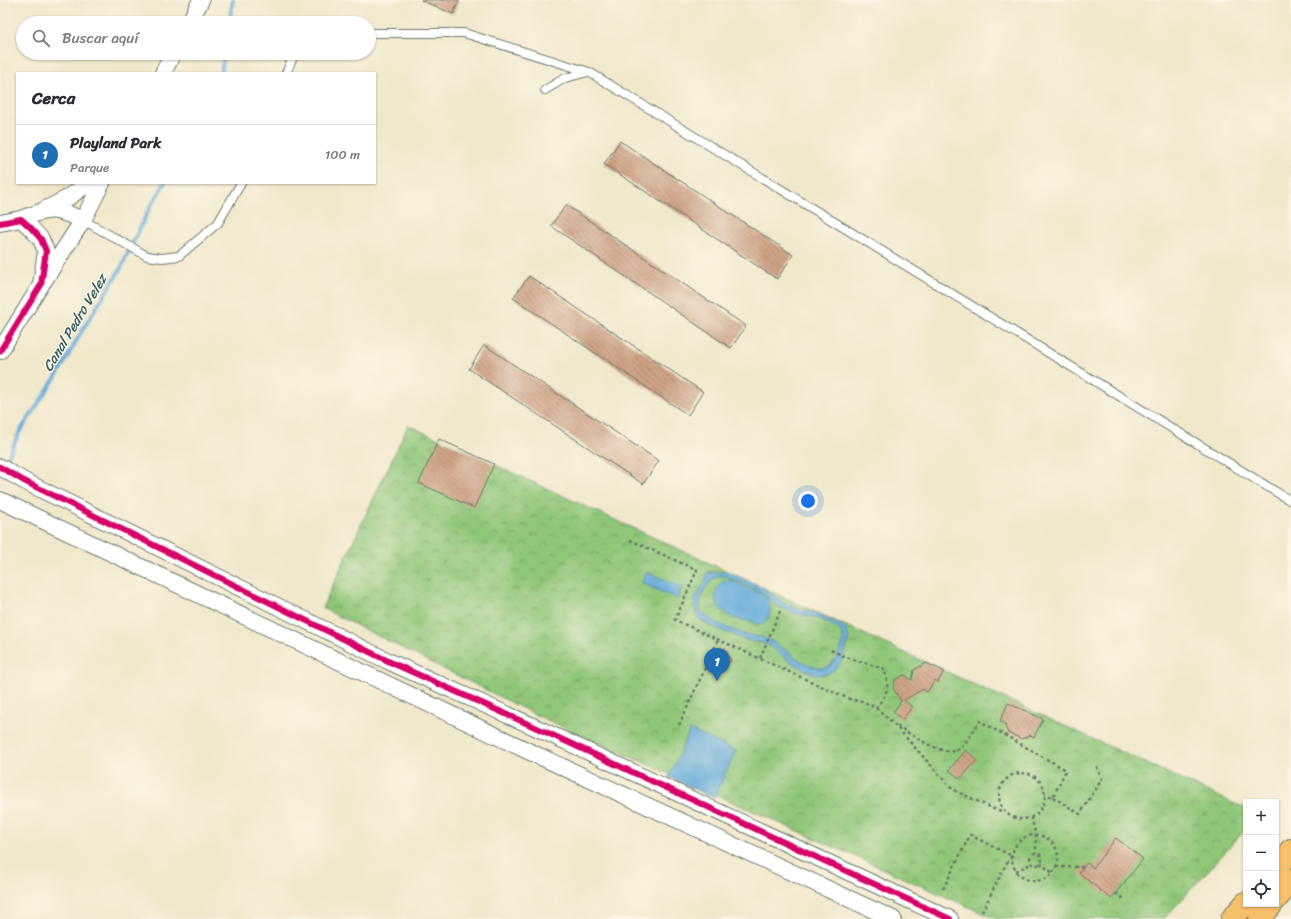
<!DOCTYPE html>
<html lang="es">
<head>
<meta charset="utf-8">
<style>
	:root { --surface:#fff; --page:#f2f2f3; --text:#2b2b33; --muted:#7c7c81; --line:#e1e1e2; --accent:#1f6fb2 }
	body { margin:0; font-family:Sriracha,sans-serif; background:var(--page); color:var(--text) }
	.controls { position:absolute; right:12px; bottom:12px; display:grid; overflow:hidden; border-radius:0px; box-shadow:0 1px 3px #0004 }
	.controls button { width:36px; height:36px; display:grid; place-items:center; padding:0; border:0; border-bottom:1px solid var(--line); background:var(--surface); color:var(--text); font:20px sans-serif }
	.you { position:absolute; left:808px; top:501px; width:14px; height:14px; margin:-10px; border:3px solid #fff; border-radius:50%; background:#1a73e8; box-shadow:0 0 0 6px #1a73e833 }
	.badge { display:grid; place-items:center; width:26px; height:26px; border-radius:50%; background:var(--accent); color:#fff; font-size:13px; font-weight:700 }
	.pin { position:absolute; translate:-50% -33px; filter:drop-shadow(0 1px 2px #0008) }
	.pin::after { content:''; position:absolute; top:21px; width:14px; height:12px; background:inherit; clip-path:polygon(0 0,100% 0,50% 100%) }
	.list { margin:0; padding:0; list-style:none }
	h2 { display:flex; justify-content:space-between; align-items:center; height:52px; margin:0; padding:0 16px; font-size:17px }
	h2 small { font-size:13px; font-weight:400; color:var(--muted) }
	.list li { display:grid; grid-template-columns:26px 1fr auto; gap:12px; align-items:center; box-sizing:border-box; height:60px; padding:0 16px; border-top:1px solid var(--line) }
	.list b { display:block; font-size:15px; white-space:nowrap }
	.list p { margin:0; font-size:13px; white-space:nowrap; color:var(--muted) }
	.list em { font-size:13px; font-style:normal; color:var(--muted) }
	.icon { flex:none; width:22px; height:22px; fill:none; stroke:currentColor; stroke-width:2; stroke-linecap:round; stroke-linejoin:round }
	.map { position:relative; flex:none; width:1291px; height:919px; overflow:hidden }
	.search { position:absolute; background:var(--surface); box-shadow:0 1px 3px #0004; left:16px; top:16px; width:360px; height:44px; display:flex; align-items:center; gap:10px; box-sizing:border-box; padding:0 14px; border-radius:22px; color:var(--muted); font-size:15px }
	.panel { position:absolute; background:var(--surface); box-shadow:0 1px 3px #0004; left:16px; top:72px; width:360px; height:112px; border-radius:0px }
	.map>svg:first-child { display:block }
	.park { fill:url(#park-crowns); stroke:#578256 }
	.water { fill:#63aad9; stroke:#417486; fill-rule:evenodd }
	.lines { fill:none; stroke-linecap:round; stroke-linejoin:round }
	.stream { stroke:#63aad9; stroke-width:4 }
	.building { fill:url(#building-back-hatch) }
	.service-casing { stroke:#687969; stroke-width:10 }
	.minor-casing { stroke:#687969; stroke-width:18 }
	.trunk-casing { stroke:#687969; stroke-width:24 }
	.path { stroke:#687969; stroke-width:2.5; stroke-dasharray:3 3; stroke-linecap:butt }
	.service { stroke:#fff; stroke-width:8 }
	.minor { stroke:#fff; stroke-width:16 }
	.trunk { stroke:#f6c06b; stroke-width:22 }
	.cycleway-casing { stroke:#fcf5e5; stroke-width:8 }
	.cycleway { stroke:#d6006c; stroke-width:6 }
	.labels { text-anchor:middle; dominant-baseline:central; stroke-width:3; stroke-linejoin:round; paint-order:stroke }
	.water-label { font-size:14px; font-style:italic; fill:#335e66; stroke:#fcf5e5 }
</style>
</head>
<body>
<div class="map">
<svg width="1291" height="919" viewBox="0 0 1291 919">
	<defs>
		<pattern id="park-crowns" width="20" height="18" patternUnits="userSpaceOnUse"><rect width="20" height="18" fill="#8fc678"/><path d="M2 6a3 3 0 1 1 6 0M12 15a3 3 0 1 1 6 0" fill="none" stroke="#74a263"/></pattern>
		<pattern id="building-back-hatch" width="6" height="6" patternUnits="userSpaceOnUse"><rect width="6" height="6" fill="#cfa385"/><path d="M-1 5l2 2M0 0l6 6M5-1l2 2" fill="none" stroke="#a7866e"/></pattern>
	</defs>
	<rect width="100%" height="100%" fill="#fcf5e5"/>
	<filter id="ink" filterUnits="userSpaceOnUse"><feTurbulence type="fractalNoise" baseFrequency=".025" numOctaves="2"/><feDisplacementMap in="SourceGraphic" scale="8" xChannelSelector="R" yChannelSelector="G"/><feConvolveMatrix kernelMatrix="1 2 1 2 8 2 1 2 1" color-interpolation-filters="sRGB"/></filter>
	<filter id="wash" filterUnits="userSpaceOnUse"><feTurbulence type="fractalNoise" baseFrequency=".012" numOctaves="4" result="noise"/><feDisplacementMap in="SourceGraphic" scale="16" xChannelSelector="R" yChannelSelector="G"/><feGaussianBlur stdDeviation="0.9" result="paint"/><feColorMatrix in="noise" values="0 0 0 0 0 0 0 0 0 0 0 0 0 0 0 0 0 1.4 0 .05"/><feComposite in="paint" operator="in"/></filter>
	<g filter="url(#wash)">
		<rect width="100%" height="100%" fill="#f0e8cb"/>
		<!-- park -->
		<path class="park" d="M408,425L1246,809V829L1164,919H996L534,714L322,608Z"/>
		<!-- water -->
		<path class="water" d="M709,571L712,573L726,571L764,588L782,602L795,608L813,612L841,625L846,630L849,637L848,643L842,660L835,669L828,674L816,675L792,663L770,646L763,643L746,640L708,625L700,619L696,613L694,601L707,578L705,576ZM719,576H725C737,581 750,586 761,592C766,595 770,601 775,604C781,608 789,611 797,614C801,615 805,615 809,616C819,618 834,624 841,632C846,639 841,648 838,655C835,661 830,668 823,668C804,668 788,650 773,642C763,636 754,636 744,634C732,630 706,620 700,609C698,598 708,580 719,576Z
			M647,572L682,587L677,599L642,583Z
			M725,580H731L763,595C768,599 770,605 770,611C770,618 764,627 757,624C755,623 753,622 751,621C746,620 741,621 736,619C718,612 706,594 725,580Z
			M690,730L736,751L714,798L669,777Z"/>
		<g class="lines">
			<!-- stream -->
			<path class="stream" d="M229,23L233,0
				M221,73L224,53
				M4,466L19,433L59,372L83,329L121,268L149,209L165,183"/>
		</g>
		<g id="blocks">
			<!-- building -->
			<path class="building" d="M421,0H459L453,14Z
				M620,141L793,255L777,279L604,164Z
				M566,205L746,326L731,348L551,226Z
				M529,276L703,392L688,415L513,298Z
				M484,345L659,461L643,484L469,369Z
				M439,439L494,464L474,508L419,483Z
				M725,648L731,661L718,666L712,653Z
				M926,663L944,671L938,682L935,680L927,692L923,689L904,700L912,707L902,720L893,712L901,701L893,688L895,680L904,675L912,680L914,670Z
				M1008,703L1043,719L1034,737L1030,735L1022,739L1008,733L1004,723L1000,721Z
				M966,750L977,760L960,779L949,770Z
				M1116,838L1143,859L1111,899L1079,873L1087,863L1093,868Z"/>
		</g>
	</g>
	<g filter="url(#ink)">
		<use href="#blocks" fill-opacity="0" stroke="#687969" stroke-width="1"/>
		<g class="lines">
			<!-- service casing -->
			<g class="service-casing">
				<path id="service" d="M369,33H464L589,72L1291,501
					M286,73L295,53
					M545,90L565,78L588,72
					M83,220L147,256L162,258L179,256L218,223L241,183"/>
			</g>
			<!-- minor casing -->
			<g class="minor-casing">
				<path id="minor" d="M189,23L201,0
					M163,73L173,53
					M44,210L66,199L89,183
					M21,219C51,207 54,208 83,220
					M0,223L21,219L31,228L41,239L46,251L41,285L0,351
					M43,282L83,220L102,183
					M0,467L24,481L390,662L537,728L950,919
					M0,500L526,750L893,919"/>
			</g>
			<!-- trunk casing -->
			<g class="trunk-casing">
				<path id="trunk" d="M1276,868L1291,850
					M1276,899L1291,881
					M1232,919L1246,903
					M1260,919L1272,904"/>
			</g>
			<!-- path -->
			<path class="path" d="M630,540L697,570L675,620L838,694L852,700L862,701L876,708L894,724L952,789L996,810L1005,811
				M831,650L846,657L884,669C890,688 888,692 876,708
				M760,658L781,609
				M679,725L718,640
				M897,726C911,734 945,759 959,749C966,744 975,728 980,721L1066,770L1053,797L1045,795
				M999 796a23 23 0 1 1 46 0a23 23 0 1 1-46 0Z
				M1053,797L1080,814L1102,779L1096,765
				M1031,817L1036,836V853
				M1012 858a23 23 0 1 1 46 0a23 23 0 1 1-46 0Z
				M1030 859a6 6 0 1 1 12 0a6 6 0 1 1-12 0Z
				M1040,863L1053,873
				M1056,867H1084
				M1016,871L1032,863
				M943,889L970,835L1012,856L1006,864L982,912
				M1116,893L1124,899"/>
			<!-- service -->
			<use href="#service" class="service"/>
			<!-- minor -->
			<use href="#minor" class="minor"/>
			<!-- trunk -->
			<use href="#trunk" class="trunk"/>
			<!-- cycleway casing -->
			<g class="cycleway-casing">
				<path id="cycleway" d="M0,223L21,219L31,228L41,239L46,251L41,285L0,351
					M0,467L24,481L390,662L537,728L950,919"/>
			</g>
			<!-- cycleway -->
			<use href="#cycleway" class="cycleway"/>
		</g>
	</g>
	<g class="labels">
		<!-- water labels -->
		<g class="water-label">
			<text transform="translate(75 323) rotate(-59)">Canal Pedro Velez</text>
		</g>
	</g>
</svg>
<div class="controls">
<button>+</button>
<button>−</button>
<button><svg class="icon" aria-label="locate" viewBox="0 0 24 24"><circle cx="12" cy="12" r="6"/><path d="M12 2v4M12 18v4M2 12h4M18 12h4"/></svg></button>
</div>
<div class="you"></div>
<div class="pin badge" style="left:717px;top:681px">1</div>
<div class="search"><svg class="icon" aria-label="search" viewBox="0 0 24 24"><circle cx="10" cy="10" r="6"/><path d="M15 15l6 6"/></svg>Buscar aquí</div>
<section class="panel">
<h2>Cerca<small></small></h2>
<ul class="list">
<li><span class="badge">1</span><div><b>Playland Park</b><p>Parque</p></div><em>100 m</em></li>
</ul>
</section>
</div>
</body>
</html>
